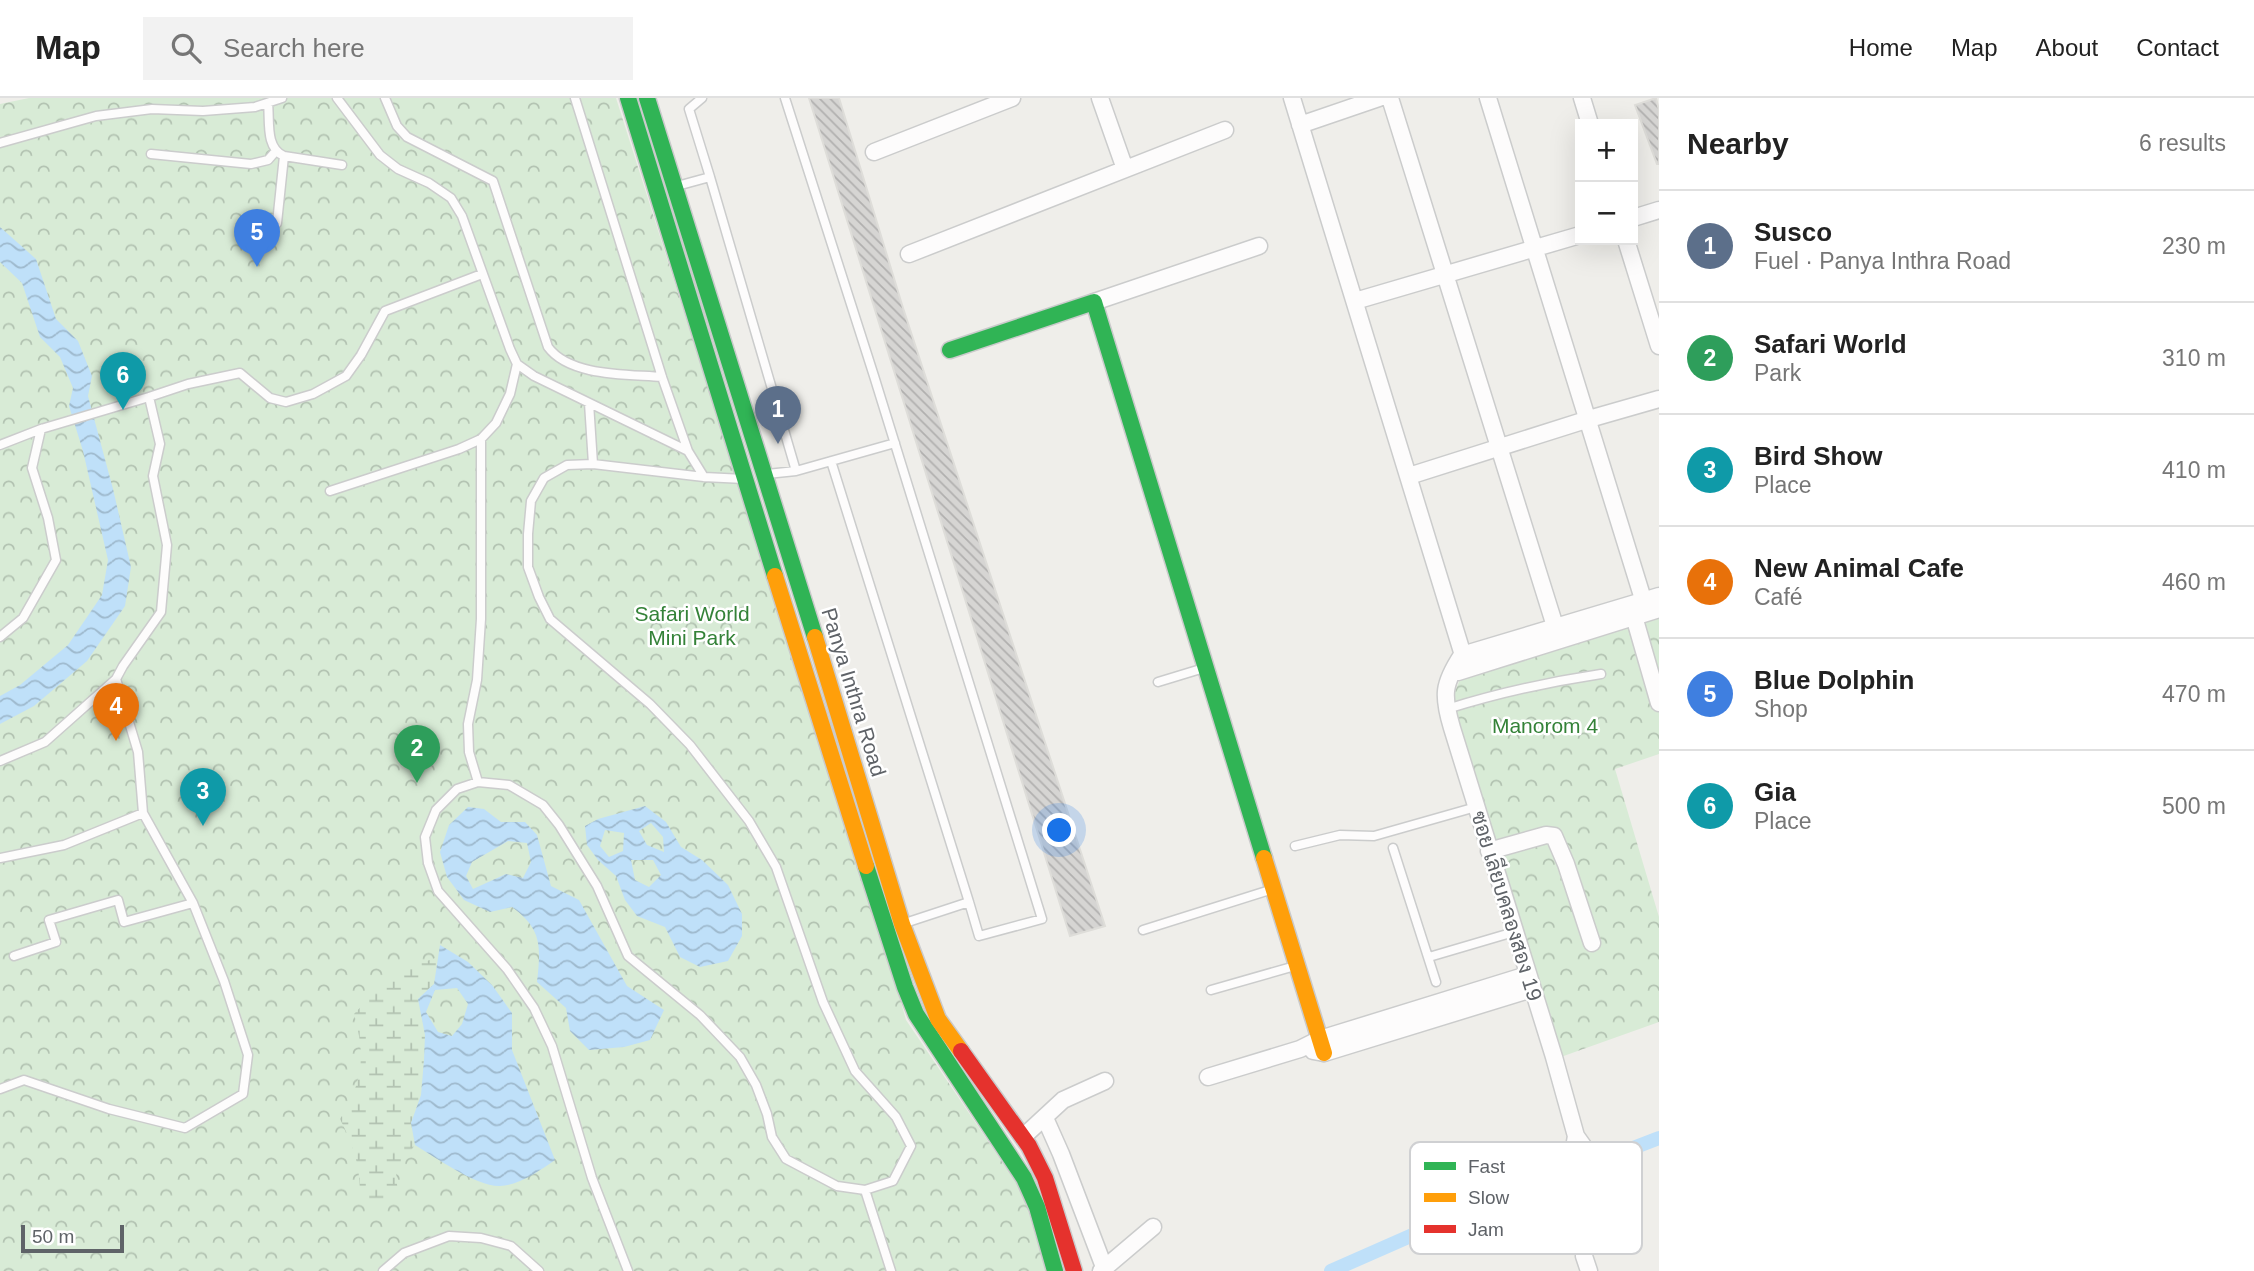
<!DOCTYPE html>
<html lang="en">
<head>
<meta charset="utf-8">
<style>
	:root { --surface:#fff; --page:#f2f2f2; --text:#222; --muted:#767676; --line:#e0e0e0; --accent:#b45309 }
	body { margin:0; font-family:Arial,Sarabun,sans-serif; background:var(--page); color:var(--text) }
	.controls { position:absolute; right:21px; top:21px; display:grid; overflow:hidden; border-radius:0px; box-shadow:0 7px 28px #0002 }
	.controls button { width:63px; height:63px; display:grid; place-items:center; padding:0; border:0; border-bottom:2px solid var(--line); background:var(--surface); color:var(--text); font:35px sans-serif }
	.scale { position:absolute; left:21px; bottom:18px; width:103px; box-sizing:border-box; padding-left:7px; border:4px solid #5f6368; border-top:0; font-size:19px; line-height:24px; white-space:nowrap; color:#5f6368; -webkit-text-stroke:5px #fff; paint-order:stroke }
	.you { position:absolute; left:1060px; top:733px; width:24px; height:24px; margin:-18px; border:5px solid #fff; border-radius:50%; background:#1a73e8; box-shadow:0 0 0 10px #1a73e833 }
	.badge { display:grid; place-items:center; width:46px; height:46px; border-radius:50%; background:var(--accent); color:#fff; font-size:23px; font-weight:700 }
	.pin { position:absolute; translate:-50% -58px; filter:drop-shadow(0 2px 4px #0008) }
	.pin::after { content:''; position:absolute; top:37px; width:24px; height:21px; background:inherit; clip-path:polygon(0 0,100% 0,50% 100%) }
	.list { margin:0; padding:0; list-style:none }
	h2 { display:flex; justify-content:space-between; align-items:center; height:91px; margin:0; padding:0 28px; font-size:30px }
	h2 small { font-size:23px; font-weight:400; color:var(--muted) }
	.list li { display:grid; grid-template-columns:46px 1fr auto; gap:21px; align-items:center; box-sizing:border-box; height:112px; padding:0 28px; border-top:2px solid var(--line) }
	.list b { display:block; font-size:26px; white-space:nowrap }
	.list p { margin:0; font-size:23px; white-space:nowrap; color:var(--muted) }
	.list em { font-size:23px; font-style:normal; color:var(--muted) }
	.icon { flex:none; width:38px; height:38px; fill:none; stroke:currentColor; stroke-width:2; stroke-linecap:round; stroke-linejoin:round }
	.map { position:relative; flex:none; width:1659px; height:1173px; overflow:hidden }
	header { display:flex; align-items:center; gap:42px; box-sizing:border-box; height:98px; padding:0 35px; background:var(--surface); border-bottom:2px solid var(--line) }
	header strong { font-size:33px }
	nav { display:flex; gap:38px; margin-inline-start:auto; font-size:24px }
	.search { width:490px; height:63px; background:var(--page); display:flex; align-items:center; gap:18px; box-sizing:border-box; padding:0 24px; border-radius:0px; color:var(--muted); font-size:26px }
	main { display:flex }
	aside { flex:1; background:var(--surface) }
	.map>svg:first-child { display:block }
	.forest { fill:url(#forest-crowns) }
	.wetland { fill:url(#wetland-marsh) }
	.water { fill:url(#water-waves); fill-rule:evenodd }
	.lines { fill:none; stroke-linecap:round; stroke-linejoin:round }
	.canal { stroke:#bfe0f9; stroke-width:14 }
	.building { fill:url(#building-back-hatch); stroke:#deddd9; stroke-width:2 }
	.lane-casing { stroke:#cbcccc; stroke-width:11 }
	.street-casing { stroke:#cbcccc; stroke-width:19 }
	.fast-casing { stroke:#cacacb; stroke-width:19 }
	.slow-casing { stroke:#cacacb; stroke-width:19 }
	.jam-casing { stroke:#cacacb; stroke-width:19 }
	.lane { stroke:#fdfcfc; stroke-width:8 }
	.street { stroke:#fdfcfc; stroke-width:16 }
	.fast { stroke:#30b455; stroke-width:16 }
	.slow { stroke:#ff9f0a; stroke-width:16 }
	.jam { stroke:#e5322d; stroke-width:16 }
	.labels { text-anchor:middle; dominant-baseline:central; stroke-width:5; stroke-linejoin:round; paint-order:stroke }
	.park-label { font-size:21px; fill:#348238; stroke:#fff }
	.street-label { font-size:21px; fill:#5f6368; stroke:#fff }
	.key { fill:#fff; stroke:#cfd0d2; stroke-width:2 }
	.key-label { font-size:19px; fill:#5f6368 }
</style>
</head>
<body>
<header>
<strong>Map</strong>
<div class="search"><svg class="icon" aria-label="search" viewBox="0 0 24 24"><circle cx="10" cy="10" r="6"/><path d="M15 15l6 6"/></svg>Search here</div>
<nav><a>Home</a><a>Map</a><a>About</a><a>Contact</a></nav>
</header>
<main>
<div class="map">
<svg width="1659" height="1173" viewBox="0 0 1659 1173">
	<defs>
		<pattern id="forest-crowns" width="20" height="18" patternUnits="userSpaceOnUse" patternTransform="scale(1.75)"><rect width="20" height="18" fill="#d8ebd6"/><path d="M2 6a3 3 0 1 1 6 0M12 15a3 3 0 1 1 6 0" fill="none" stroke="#b2c2b1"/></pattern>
		<pattern id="wetland-marsh" width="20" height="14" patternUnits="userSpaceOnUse" patternTransform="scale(1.75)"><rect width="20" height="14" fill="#d8ebd6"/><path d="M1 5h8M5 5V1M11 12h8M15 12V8" fill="none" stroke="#b2c2b1"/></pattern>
		<pattern id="water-waves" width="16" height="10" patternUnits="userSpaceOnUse" patternTransform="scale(1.75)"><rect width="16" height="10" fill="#bfe0f9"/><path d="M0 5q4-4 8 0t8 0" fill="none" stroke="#9eb9cd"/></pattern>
		<pattern id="building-back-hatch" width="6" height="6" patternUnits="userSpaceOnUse" patternTransform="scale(1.75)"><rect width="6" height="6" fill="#d6d5d3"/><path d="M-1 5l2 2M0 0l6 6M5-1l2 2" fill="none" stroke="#b1b0af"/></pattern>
	</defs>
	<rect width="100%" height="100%" fill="#efeeea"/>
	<!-- forest -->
	<path class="forest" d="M29,0H616L883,840L906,922L1023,1095L1046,1173H0V6Z
		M1659,505V656L1615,671L1659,819V924L1558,960L1450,606L1467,564Z"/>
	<!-- wetland -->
	<path class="wetland" d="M438,859L434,886L418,901L425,937L424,962L421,997L411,1025L415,1047L396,1073L398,1099L380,1112L360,1092C359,1063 353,1047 340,1021C363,983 366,959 354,916L373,896L405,871Z"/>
	<!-- water -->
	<path class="water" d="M0,129L36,161L56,221L78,243L92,278L88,298L113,391L131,469L125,508L87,563L34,608L0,626V598L20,587L68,547L102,497L108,462L83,353L69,308L73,290L60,259L40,239L22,185L0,164Z
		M645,708L666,724L681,749L702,762L728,787L742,816V838L728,863L700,869L680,859L665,829L637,818L625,802L616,778L598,762L587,747L585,728L598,721ZM651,725L663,739L664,754L647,747L639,733ZM605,732L624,735L623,753L609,759L600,748ZM631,762H653L661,777L649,789L635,782Z
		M468,709L484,711L501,724H525L537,737L551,788L579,802L627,888L664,912L650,942L624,949L589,952L570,933L566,910L537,884C541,848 542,831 512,809L490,814L464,802L447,779L440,754L449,727ZM508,743L527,745L531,764L523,780L506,776L473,791L466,778L472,764Z
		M440,847L468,864L492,887L512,915V952L555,1062C539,1073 520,1087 500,1088C477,1089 435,1059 415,1047L411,1025L421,997L424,962L425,937L418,901L434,886ZM457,890L468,906L462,926L452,938L438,934L426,914L435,892Z"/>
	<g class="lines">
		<!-- canal -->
		<path class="canal" d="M1331,1173L1449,1121L1659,1040"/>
	</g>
	<!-- building -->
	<path class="building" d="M809,0H839L903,210L1105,828L1070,838Z
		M1656,0L1659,12V66H1657L1635,7Z"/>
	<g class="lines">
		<!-- lane casing -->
		<g class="lane-casing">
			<path id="lane" d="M337,0L380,57L398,71L429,85L451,100L462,118L510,251L517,266L534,278L688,353L704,379
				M385,0L397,28L407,39L493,83L548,249C570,279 629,276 662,279
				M575,0L662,279L688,353
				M785,0L874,278L1042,821L979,838L969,804
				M268,5C270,23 265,50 284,58L342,67
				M0,45L96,18L152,11L203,13L255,9L282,0
				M151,56L251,66L268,62L275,54
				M710,79L796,373
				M677,88L710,79L689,11L702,0
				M277,125L284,58
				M589,305L593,366
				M0,347L41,331
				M831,363L969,804L902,826
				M767,376L796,373L895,345
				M330,393L459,351L481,341L496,325L510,296L517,266
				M0,539L23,520L56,462L48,420L32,370L41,331L149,299
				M1158,584L1204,570
				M1447,611C1498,595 1548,584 1601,576
				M0,663L45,644L116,581L123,568L161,514L167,447L153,378L160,346L149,299L188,286L240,275L270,300L286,304L313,296L346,278L361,257L385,213L482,176
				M478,684L469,654L468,626L477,582L481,521V341
				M1295,748L1340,737L1374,738L1476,709
				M1393,750L1436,884
				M0,760L64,747L143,715
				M1143,832L1273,791
				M14,858L56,844L49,822L118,802L124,824L193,805
				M1429,859L1514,834
				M1211,892L1295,868
				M0,991L24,982L109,1011L185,1030L243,996L248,957L224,883L193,805L143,715L138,654L116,581
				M865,1092L891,1173
				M383,1173L404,1155L449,1138L481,1140L511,1148L539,1173
				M628,1173L592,1080L552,948L534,910L507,871L438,793L428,765L425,739L436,712L457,691L478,684L509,687L543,707L559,727L597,788L628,858L700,917L740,959L756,987L767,1016L772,1039L786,1061L837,1088L865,1092L893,1083L911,1048L896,1019L855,973L823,904L776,769L749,723L690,647L650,606L550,521L539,499L528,469V436L531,403L544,380L567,367L593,366L704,379L744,381"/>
		</g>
		<!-- street casing -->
		<g class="street-casing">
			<path id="street" d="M1100,0L1125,71
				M1292,0L1466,567
				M1390,0L1559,541
				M1488,0L1647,514
				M1582,0L1590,26
				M1300,27L1379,0
				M874,54L1012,0
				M1633,120L1659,112
				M1626,142L1659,248
				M909,156L1225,32
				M1355,203L1580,137
				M1094,204L1259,148
				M1409,378L1589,321L1659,301
				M1631,508L1659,605
				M1458,574L1659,511
				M1489,753L1546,737L1554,738L1566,766L1592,845
				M1313,953L1324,955L1532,891
				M1208,979L1300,951L1320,941L1527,877
				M1045,1020L1061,1056L1104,1169
				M1576,1038C1570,1064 1577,1086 1588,1110
				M1023,1039L1063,1002L1105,983
				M1101,1173L1153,1129
				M1589,1173L1584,1158L1585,1141L1588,1110L1596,1092L1593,1077L1586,1052L1576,1038L1554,959L1452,630C1442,597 1443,586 1462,557L1659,498"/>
		</g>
		<!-- fast casing -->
		<g class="fast-casing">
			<path id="fast" d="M628,0L775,478
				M647,0L815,539
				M950,252L1094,204L1264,760
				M866,768L905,889L916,916L1024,1080L1037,1109L1055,1173"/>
		</g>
		<!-- slow casing -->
		<g class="slow-casing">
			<path id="slow" d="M775,478L866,768
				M815,539L902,826L938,921L961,953
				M1264,760L1324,955"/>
		</g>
		<!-- jam casing -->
		<g class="jam-casing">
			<path id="jam" d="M961,953L1029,1048L1045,1080L1074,1173"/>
		</g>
		<!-- lane -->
		<use href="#lane" class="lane"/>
		<!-- street -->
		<use href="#street" class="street"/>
		<!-- fast -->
		<use href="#fast" class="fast"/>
		<!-- slow -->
		<use href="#slow" class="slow"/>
		<!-- jam -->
		<use href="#jam" class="jam"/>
	</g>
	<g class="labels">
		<!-- park labels -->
		<g class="park-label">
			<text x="692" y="515">Safari World<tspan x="692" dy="24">Mini Park</tspan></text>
			<text x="1545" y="627">Manorom 4</text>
		</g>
		<!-- street labels -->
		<g class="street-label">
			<text transform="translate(854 594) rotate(73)">Panya Inthra Road</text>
			<text transform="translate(1507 808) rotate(73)">ซอย เลียบคลองสอง 19</text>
		</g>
	</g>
	<!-- legend -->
	<rect x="1410" y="1044" width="232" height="112" rx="10" class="key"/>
	<rect x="1424" y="1064" width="32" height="8" fill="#30b455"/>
	<rect x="1424" y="1095" width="32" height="9" fill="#ff9f0a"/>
	<rect x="1424" y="1127" width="32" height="8" fill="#e5322d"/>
	<g class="key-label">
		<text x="1468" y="1075">Fast</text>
		<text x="1468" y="1106">Slow</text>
		<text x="1468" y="1138">Jam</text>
	</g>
</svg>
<div class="controls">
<button>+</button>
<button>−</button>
</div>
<div class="scale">50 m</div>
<div class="you"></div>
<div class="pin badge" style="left:778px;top:346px;background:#5c6f8a">1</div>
<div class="pin badge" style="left:417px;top:685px;background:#2e9e5b">2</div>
<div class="pin badge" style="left:203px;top:728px;background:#0f9aa8">3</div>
<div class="pin badge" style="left:116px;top:643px;background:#e8710a">4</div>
<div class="pin badge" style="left:257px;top:169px;background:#3f7fe0">5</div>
<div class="pin badge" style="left:123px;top:312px;background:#0f9aa8">6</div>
</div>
<aside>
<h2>Nearby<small>6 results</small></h2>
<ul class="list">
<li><span class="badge" style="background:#5c6f8a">1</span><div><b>Susco</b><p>Fuel · Panya Inthra Road</p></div><em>230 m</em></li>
<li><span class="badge" style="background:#2e9e5b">2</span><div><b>Safari World</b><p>Park</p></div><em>310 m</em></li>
<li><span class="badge" style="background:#0f9aa8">3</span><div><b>Bird Show</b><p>Place</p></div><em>410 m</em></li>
<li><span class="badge" style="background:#e8710a">4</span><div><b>New Animal Cafe</b><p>Café</p></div><em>460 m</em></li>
<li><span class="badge" style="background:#3f7fe0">5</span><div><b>Blue Dolphin</b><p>Shop</p></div><em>470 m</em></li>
<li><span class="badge" style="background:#0f9aa8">6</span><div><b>Gia</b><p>Place</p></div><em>500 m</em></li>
</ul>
</aside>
</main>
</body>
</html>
